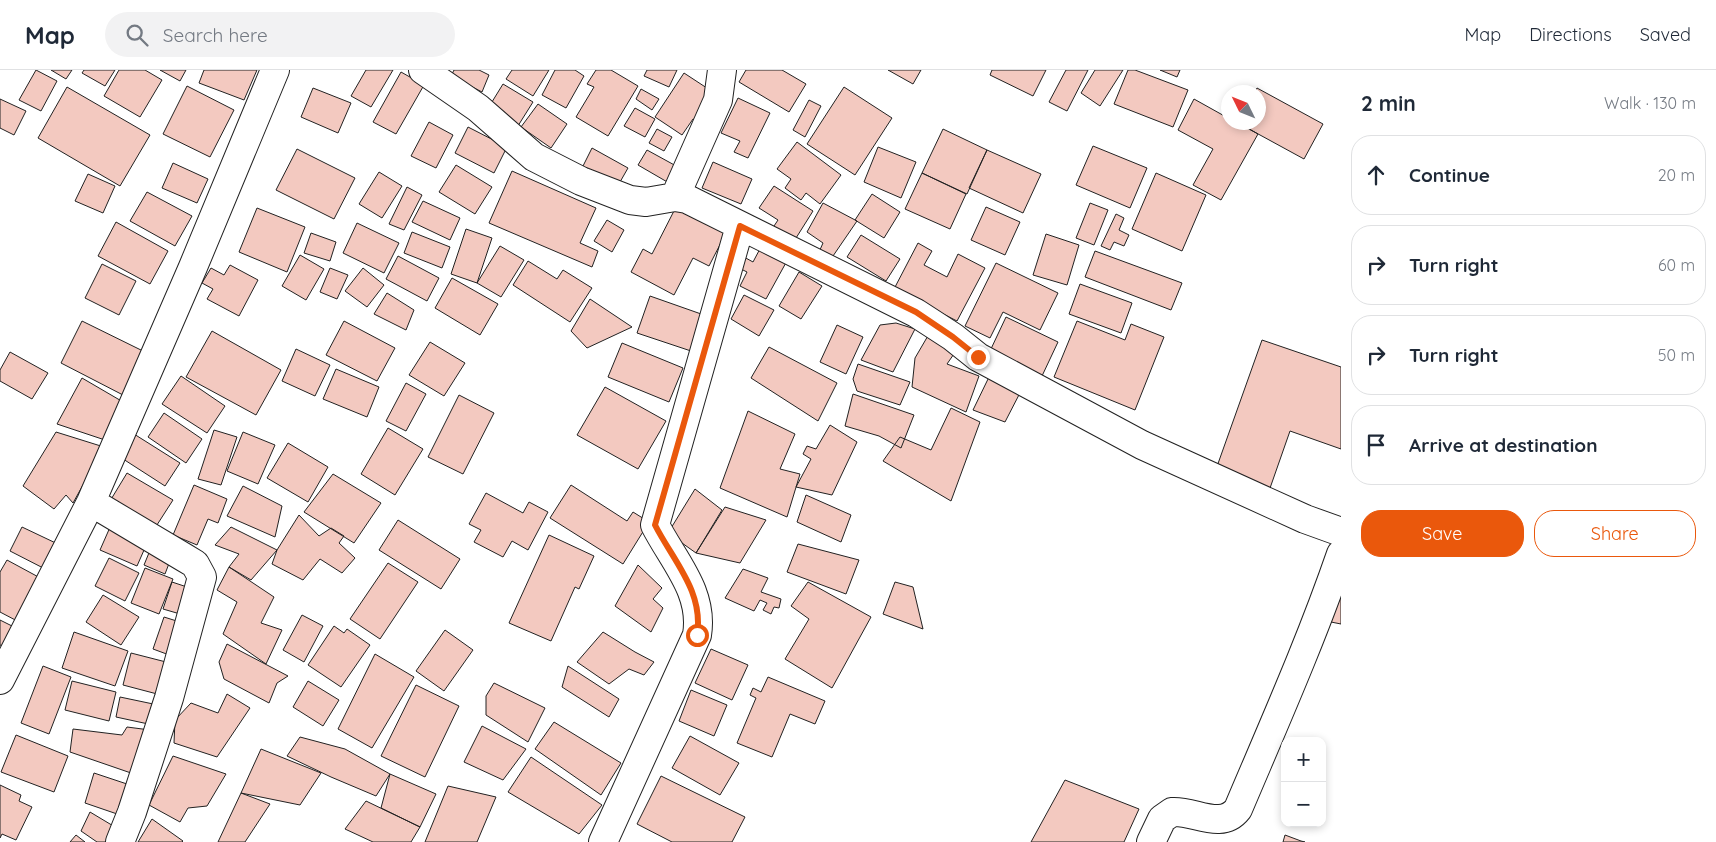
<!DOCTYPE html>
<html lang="en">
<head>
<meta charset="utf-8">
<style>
	:root { --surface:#fff; --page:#f2f2f3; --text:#1f2937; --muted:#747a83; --line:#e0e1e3; --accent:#ea580c }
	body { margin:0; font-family:Quicksand,sans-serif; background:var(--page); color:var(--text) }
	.controls { position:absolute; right:15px; bottom:15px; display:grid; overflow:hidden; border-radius:10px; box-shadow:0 2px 8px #0003 }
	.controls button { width:45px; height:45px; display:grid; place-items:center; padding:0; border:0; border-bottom:1px solid var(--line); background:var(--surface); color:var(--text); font:25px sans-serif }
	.compass { position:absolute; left:1221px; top:15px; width:45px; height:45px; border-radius:50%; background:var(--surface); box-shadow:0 2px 8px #0003; rotate:313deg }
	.stop { position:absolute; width:15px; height:15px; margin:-11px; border:4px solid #ea580c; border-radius:50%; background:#fff }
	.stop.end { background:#ea580c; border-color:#fff; box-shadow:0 1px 5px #0008 }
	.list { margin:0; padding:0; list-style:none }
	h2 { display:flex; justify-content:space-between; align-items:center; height:65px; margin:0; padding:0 20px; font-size:21px }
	h2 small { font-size:16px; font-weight:400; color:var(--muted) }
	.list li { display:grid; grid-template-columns:32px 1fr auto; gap:15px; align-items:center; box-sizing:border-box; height:80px; margin:0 10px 10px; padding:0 10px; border:1px solid var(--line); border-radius:20px }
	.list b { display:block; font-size:19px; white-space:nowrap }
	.list em { font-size:16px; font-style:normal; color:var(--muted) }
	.actions { display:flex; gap:10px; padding:15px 20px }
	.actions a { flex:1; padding:11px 0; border:1px solid var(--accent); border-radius:20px; text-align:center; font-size:18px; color:var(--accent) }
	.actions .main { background:var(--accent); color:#fff }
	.icon { flex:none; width:28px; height:28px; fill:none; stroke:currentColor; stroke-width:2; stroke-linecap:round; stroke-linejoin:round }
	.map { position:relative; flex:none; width:1341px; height:772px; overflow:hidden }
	header { display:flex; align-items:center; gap:30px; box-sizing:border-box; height:70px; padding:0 25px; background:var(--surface); border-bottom:1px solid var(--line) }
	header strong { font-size:24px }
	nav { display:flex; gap:28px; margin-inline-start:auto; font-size:18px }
	.search { width:350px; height:45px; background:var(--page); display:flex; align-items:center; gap:12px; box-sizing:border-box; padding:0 18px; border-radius:28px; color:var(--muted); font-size:19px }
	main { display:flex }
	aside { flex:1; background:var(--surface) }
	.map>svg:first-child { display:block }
	.building { fill:#f3c9c0; stroke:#222 }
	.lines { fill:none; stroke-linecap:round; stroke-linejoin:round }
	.minor-casing { stroke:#222; stroke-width:30 }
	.minor { stroke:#fff; stroke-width:28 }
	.route { stroke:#ea580c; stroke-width:6 }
</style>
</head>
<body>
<header>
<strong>Map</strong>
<div class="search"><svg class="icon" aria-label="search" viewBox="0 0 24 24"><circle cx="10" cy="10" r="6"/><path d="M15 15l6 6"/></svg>Search here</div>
<nav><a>Map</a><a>Directions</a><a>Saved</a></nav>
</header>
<main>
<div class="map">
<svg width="1341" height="772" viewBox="0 0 1341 772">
	<rect width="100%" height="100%" fill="#fff"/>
	<!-- building -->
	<path class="building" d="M36,0L57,11L41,41L19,30Z
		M51,0H72L66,9Z
		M84,0H115L105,16L82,3Z
		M119,0H145L162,10L140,47L104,26Z
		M160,0H186L180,11Z
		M204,0H257L244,30L199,13Z
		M366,0H393L371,37L351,26Z
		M454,0H479L489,5L482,22L451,6Z
		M512,0H549L533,26L506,9Z
		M555,0H575L584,6L566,38L542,25Z
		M596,0H611L638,16L608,66L576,47L594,17L587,14Z
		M647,0H677L669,17L644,6Z
		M746,0H782L806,14L789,42L739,12Z
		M888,0H921L913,14Z
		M992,0H1046L1033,26L990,5Z
		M1066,0H1088L1067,41L1049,32Z
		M1095,0H1123L1100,36L1081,23Z
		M1128,0H1135L1188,20L1173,57L1114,34Z
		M1160,0H1180L1177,7Z
		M401,2L424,15L396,64L373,52Z
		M684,3L716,24L698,52L693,49L682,65L655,47Z
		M503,14L533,32L516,59L487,40Z
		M187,16L234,40L210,87L163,64Z
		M67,17L150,65L120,116L38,68Z
		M844,17L892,48L855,105L807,74Z
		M313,18L351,33L338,63L301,47Z
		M1257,18L1323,54L1304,89L1238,53L1258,52V22H1255Z
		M641,19L659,29L652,40L636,29Z
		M738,28L770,43L748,88L734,82L740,71L721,63Z
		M0,29L26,41L14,65L0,58Z
		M1194,29L1228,48V52H1237L1258,64L1221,130L1193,115L1213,79L1178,60Z
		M809,30L821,36L805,67L793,60Z
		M538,34L567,54L551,78L521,57Z
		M635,38L655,49L645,67L624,56Z
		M429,52L453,65L436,98L411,86Z
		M468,57L507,77L494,103L455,83Z
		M657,59L672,67L664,81L649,73Z
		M943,59L987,80L967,124L922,103Z
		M797,72L841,105L820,134L806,123L801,130L785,118L791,109L777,99Z
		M1093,76L1147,98L1130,138L1076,115Z
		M878,77L916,92L901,128L864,112Z
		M592,78L628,98L616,119L581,100Z
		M297,79L355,108L334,149L276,120Z
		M647,80L678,97L669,113L638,95Z
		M987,80L1041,104L1023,143L969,118Z
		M713,92L752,109L741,134L702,118Z
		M173,93L208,109L197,133L162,118Z
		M456,95L492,117L475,144L439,122Z
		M512,101L596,138L580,173L598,181L592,197L489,153Z
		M379,102L402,116L382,148L359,134Z
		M922,103L966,124L950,159L905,139Z
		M1156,103L1206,125L1182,181L1132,159Z
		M88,104L115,116L103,143L75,131Z
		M774,116L813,141L791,176L770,162L778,150L759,138Z
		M407,117L422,125L404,160L389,154Z
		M147,122L192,146L175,176L130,151Z
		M872,124L900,142L884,168L855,150Z
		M423,131L460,148L450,170L412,152Z
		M823,133L857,151L833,186L819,182L823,173L807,162Z
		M1090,133L1108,140L1094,175L1076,168Z
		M677,135L727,161L709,196L693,188L674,225L631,202L643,179L652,184Z
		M986,137L1020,152L1005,185L971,170Z
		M257,138L305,157L287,202L239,182Z
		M1116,144L1124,148L1119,160L1129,165L1124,176L1114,172L1110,180L1101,176Z
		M607,150L624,160L612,182L594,171Z
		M116,152L168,181L150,214L98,186Z
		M357,153L399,173L384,203L343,183Z
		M466,159L492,168L477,213L451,204Z
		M412,162L450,177L442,198L404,183Z
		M311,163L336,172L330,191L304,183Z
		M1046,164L1079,175L1067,215L1033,205Z
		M861,165L900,189L886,211L847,187Z
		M918,173L932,181L924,195L947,207L958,184L985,198L957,251L894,219Z
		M762,175L788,189L766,229L740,216L747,202L739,198L744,187L753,192Z
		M500,176L524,190L501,227L477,213Z
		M1095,181L1182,213L1171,240L1085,207Z
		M300,185L324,199L306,230L282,216Z
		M398,186L439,208L427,231L386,209Z
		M528,191L557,209L563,200L592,218L570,252L513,215Z
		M996,193L1058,223L1040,260L1003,242L990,268L965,256Z
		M102,194L136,211L119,245L85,228Z
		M230,195L258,210L239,246L207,229L213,219L202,213L211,198L224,205Z
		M330,198L348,205L337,229L320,222Z
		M363,198L384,215L367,237L345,221Z
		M799,202L822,216L801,249L779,236Z
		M452,208L498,234L480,265L435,238Z
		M1080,214L1132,233L1121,263L1069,244Z
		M387,223L414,240L406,260L374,244Z
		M744,225L774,240L759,266L731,249Z
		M650,226L704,245L691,281L637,263Z
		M590,229L632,257L587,278L571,261Z
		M1006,247L1058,272L1042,306L990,281Z
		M82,251L145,282L123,325L61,293Z
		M344,251L395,278L377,311L326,285Z
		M1077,251L1125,270L1131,254L1164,267L1135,340L1054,307Z
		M896,253L915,259L893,302L861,290L880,255Z
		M837,255L863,267L846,304L820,292Z
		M212,261L281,300L256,345L186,307Z
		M929,264L958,278L947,294L979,306L966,342L912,317L915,288Z
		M1262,270L1341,297V379L1290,361L1269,421L1215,402Z
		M430,272L465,293L444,326L409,305Z
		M622,273L683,298L669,332L608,307Z
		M769,277L837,313L818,351L751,308Z
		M296,279L330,295L315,326L282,311Z
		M10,282L48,303L32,329L0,311V300Z
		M858,294L910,312L900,335L857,321L853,309Z
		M336,299L379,317L367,347L323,329Z
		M181,306L225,336L207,363L162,334Z
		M989,307L1022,319L1005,352L973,340Z
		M82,308L130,336L108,371L57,354Z
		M406,313L426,324L406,361L386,351Z
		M605,317L666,351L638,399L577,365Z
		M853,324L914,345L901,378L879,366L845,356Z
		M459,325L494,343L463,404L428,387Z
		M951,338L980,352L951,431L883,391L900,367L931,380Z
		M748,341L795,364L780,399L800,404L787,447L720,418Z
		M164,343L202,369L186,393L148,367Z
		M830,355L857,372L832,425L796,417L811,389L803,384L807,376L816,379Z
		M388,358L423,379L395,425L361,404Z
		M214,360L237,367L221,415L198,409Z
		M56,362L104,377L73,433L66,425L54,439L23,416Z
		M243,362L275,375L258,414L227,401Z
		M134,364L180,393L165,416L120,387Z
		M288,373L328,397L308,432L267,408Z
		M127,403L173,430L155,458L110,431Z
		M333,404L381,433L354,473L304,442Z
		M194,415L227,429L218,453L208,449L197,475L173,465Z
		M571,415L627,451L633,442L649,452L623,494L550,448Z
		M243,416L282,436L275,467L227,446Z
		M695,419L722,440L696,483L668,463Z
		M486,423L523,443L529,432L548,442L528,480L512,471L503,487L474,472L481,460L469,454Z
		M806,425L851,445L841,472L797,452Z
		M725,437L766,450L740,493L696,483Z
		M299,445L319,466L331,458L344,466L339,473L355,488L342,503L320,489L303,510L272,494L277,480Z
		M398,450L460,489L441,519L379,480Z
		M111,455L148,471L137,496L100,480Z
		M22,457L62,476L49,501L10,481Z
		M231,457L277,480L251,510L229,497L239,484L215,475Z
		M549,465L594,486L579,519L575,517L551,571L509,553Z
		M153,473L173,483L165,504L144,495Z
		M798,474L859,490L846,524L787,502Z
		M109,488L139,503L125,531L95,516Z
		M7,490L44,510L21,553L0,542V502Z
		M388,493L418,512L380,569L350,549Z
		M638,495L662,518L653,529L663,538L651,562L615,536Z
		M229,497L274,527L261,553L282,560L266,594L223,564L237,532L217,520Z
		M145,498L173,509L159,544L131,533Z
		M743,499L768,508L761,522L781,529L779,538L774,537L771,544L763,540L767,533L760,530L754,541L725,528Z
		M172,512L196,520L187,546L163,539Z
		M808,512L871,547L832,618L785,589L809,549L791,536Z
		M895,512L913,517L923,559L883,544Z
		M1341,519V554L1331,552Z
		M103,525L139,547L121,575L86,552Z
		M302,545L323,556L304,592L283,580Z
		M164,547L183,553L172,586L153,579Z
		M0,550L18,559L8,579L0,575Z
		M334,556L344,563L347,559L370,575L341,617L308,595Z
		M445,560L473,580L444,621L416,601Z
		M74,562L128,581L115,616L62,598Z
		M603,562L635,582L654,592L644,605L629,599L609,614L577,592Z
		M227,574L288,606L277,613L269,633L224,609L219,592Z
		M711,579L748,595L732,630L695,613Z
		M131,583L170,593L161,625L123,615Z
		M375,584L414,607L372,678L338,659Z
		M43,596L71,607L49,664L21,653Z
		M568,596L619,629L609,647L562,617Z
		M768,607L825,631L815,654L790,644L772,687L737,673L756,628L750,625L753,618L761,622Z
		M72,611L116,622L109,651L65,640Z
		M308,611L339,630L323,656L293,637Z
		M494,613L545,638L528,672L486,645V626Z
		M416,615L459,636L425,707L381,686Z
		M691,620L727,635L714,666L679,651Z
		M227,624L250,638L217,687L174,673L175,650L191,633L218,643Z
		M120,627L158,635L153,655L116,647Z
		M554,652L621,693L601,725L535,679Z
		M482,656L526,679L503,710L464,692Z
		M127,657L150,660L131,703L70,682L73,659L122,665Z
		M16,665L68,686L54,722L1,702Z
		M690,666L739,693L720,725L672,698Z
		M300,667L345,679L390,704L376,726L331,707L287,686Z
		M261,679L321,703L300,735L241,723Z
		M173,686L226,704L207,736L188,738L180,752L149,735Z
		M531,687L602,735L579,764L508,722Z
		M94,703L133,716L123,746L85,733Z
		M390,704L436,724L420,757L381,738Z
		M661,706L745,747L732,772H672L637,754Z
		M1065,710L1139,739L1124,772H1031Z
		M0,715L21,725L19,731L32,737L16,770L2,764L0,768Z
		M448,716L496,727L477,772H425Z
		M241,723L270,734L245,772H218Z
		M366,731L420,757L411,772H373L345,759Z
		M90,742L115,757L110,772H97L81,761Z
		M152,749L183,771L182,772H138Z
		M76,765L85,772H70Z
		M1285,765L1301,771L1305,772H1283Z"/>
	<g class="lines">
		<!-- minor casing -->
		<g class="minor-casing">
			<path id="minor" d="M423,0L478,38L534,87L581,111L630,130L646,132L675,127L687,129L916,243L953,267L978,287L1142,375L1305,449L1341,462
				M675,127L718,30L722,0
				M91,432L185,488L195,494L202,507L169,628L132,742L120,772
				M0,610L91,432L193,197L275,0
				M603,772L697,565C704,522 674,492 655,455L740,156
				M1151,772L1162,749L1172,742C1194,740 1221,761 1238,739C1274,654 1311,571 1341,484"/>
		</g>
		<!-- minor -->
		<use href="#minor" class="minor"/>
	</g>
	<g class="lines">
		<!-- route -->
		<path class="route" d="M697,565C704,522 674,492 655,455L740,156L916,242L953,267L978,287"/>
	</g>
</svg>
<div class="controls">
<button>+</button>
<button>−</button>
</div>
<svg class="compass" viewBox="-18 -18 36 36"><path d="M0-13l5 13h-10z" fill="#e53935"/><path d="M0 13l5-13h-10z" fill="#747a83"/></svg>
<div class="stop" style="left:697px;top:565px"></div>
<div class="stop end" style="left:978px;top:287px"></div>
</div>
<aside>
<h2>2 min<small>Walk · 130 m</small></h2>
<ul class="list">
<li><svg class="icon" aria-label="ahead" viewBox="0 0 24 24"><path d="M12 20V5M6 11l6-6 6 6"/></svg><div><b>Continue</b></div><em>20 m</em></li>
<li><svg class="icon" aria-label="right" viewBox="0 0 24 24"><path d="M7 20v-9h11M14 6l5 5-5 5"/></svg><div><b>Turn right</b></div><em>60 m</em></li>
<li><svg class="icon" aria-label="right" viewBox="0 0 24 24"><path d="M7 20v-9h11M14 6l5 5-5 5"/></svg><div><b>Turn right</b></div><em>50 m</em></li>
<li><svg class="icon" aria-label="arrive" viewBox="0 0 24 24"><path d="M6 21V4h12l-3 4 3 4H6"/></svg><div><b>Arrive at destination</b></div></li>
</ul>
<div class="actions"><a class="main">Save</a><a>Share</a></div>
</aside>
</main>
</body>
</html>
